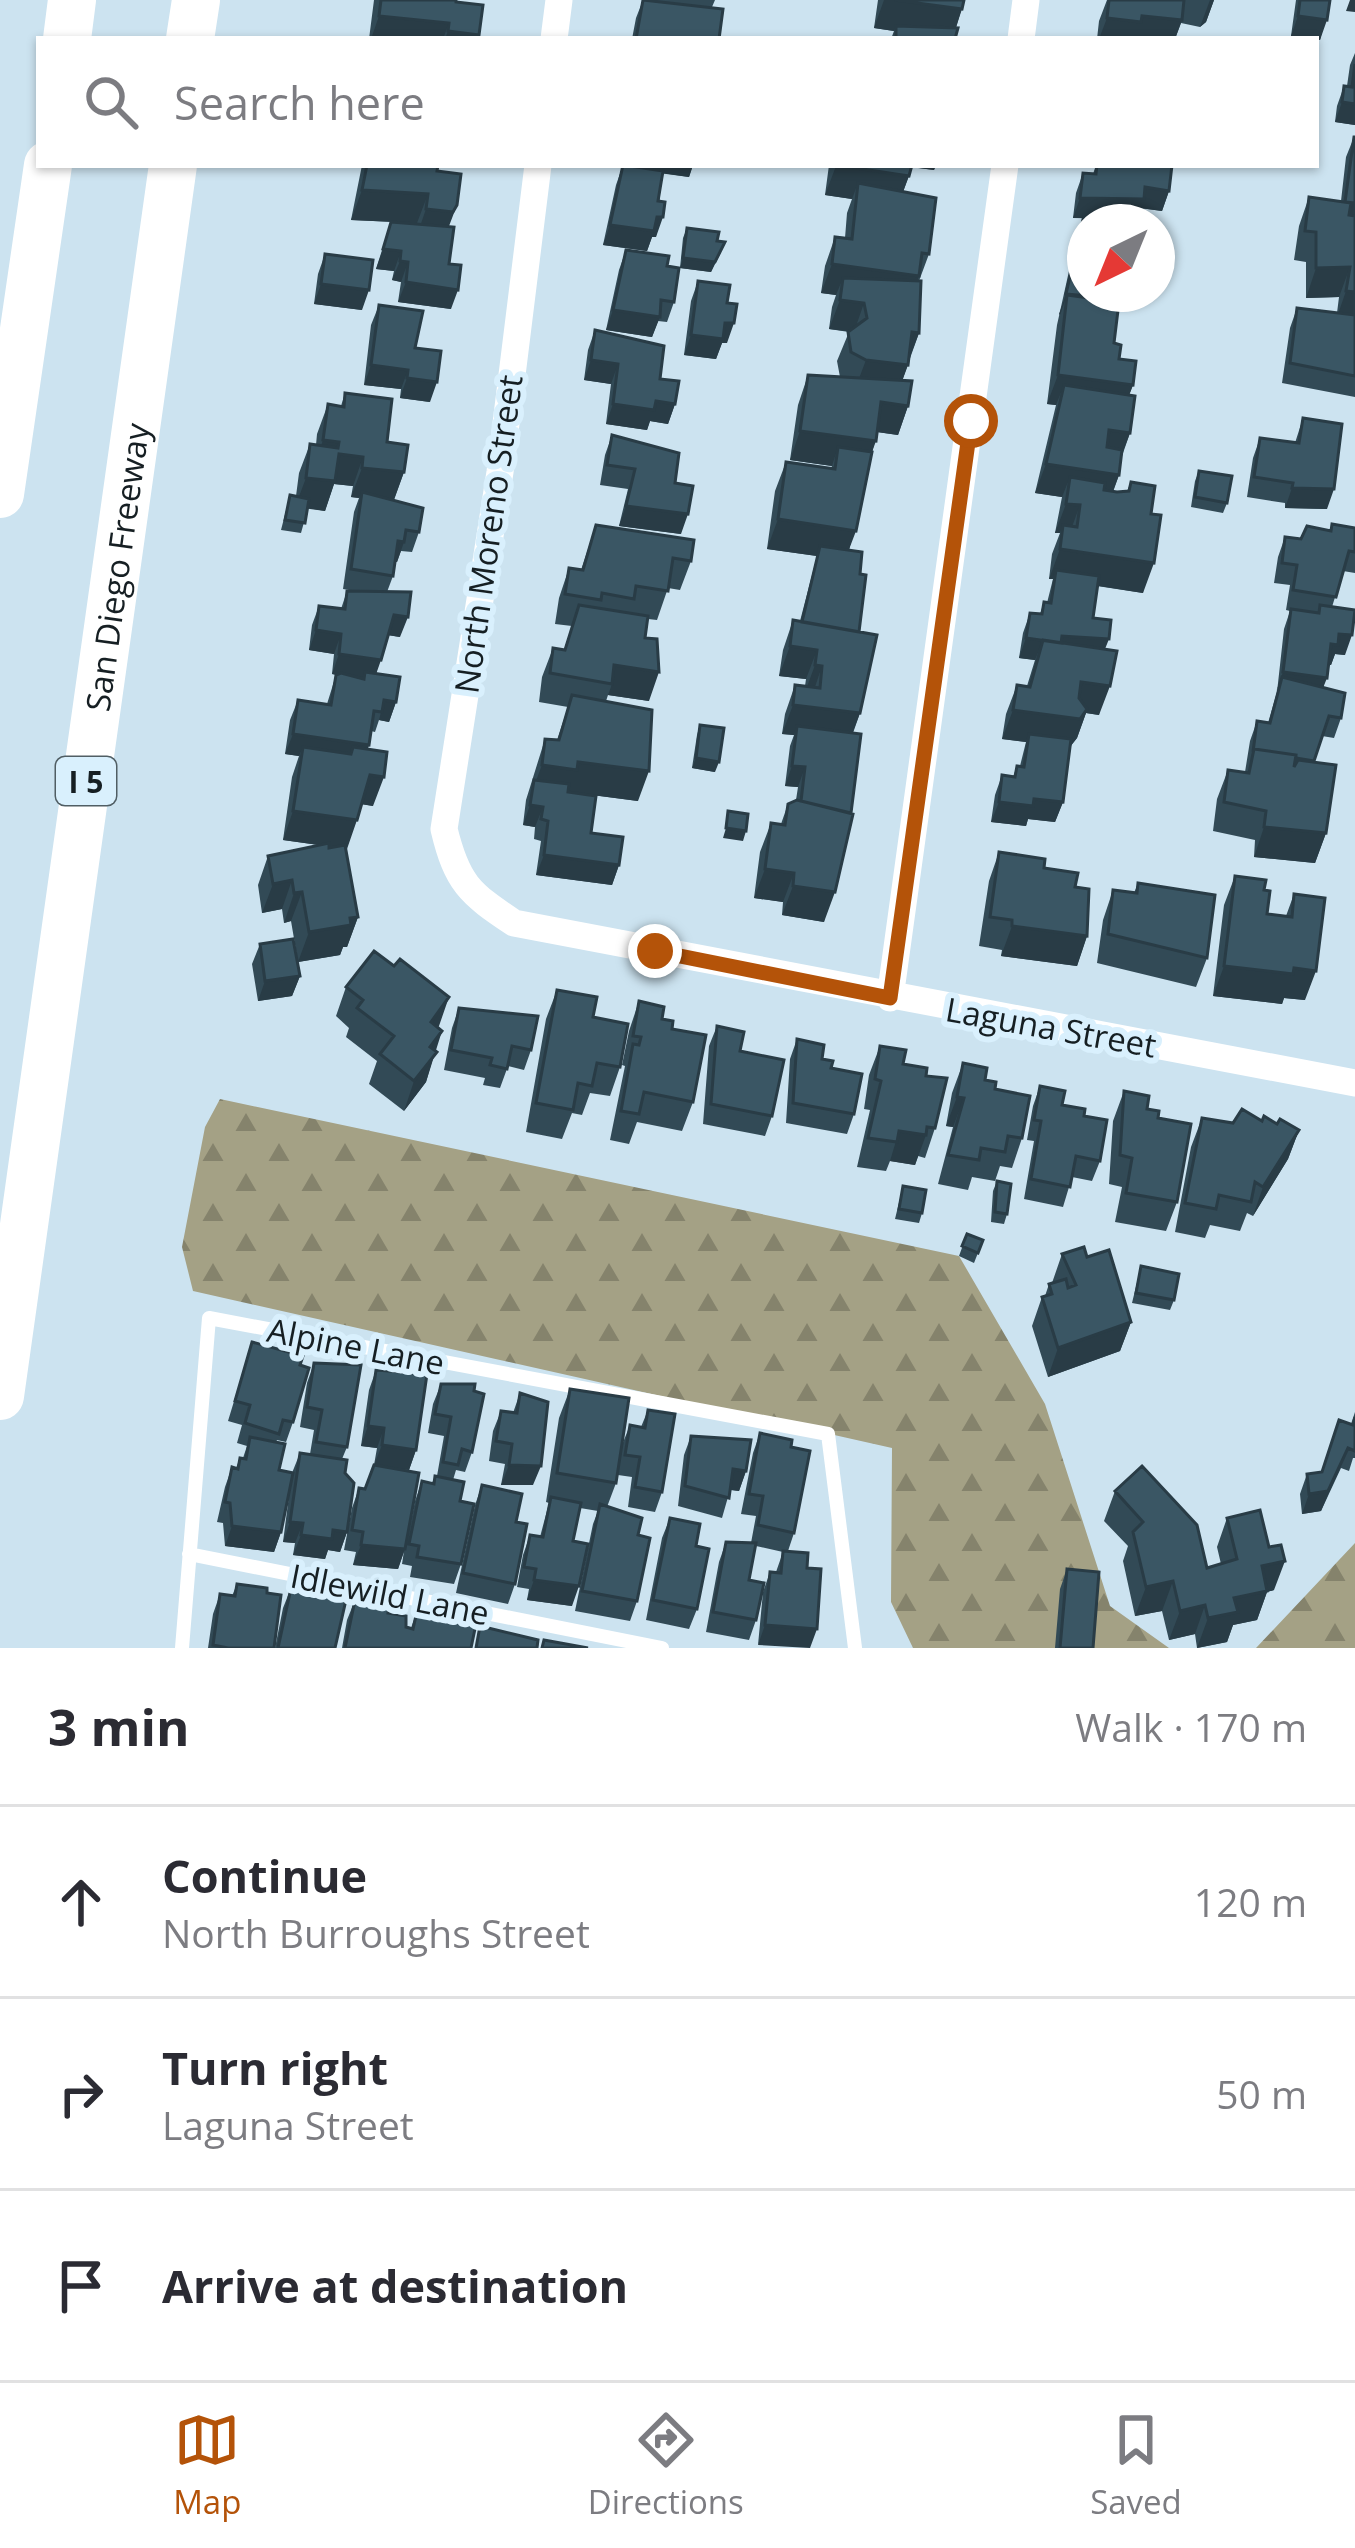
<!DOCTYPE html>
<html lang="en">
<head>
<meta charset="utf-8">
<style>
	:root { --surface:#fff; --page:#f7f7f7; --text:#2b2b33; --muted:#7c7c81; --line:#e1e1e2; --accent:#b45309 }
	body { margin:0; font-family:"Open Sans",sans-serif; background:var(--page); color:var(--text) }
	.compass { position:absolute; left:1067px; top:204px; width:108px; height:108px; border-radius:50%; background:var(--surface); box-shadow:0 3px 9px #0004; rotate:223deg }
	.stop { position:absolute; width:36px; height:36px; margin:-27px; border:9px solid #b45309; border-radius:50%; background:#fff }
	.stop.end { background:#b45309; border-color:#fff; box-shadow:0 3px 12px #0008 }
	.list { margin:0; padding:0; list-style:none }
	h2 { display:flex; justify-content:space-between; align-items:center; height:156px; margin:0; padding:0 48px; font-size:51px }
	h2 small { font-size:39px; font-weight:400; color:var(--muted) }
	.list li { display:grid; grid-template-columns:78px 1fr auto; gap:36px; align-items:center; box-sizing:border-box; height:192px; padding:0 48px; border-top:3px solid var(--line) }
	.list b { display:block; font-size:45px; white-space:nowrap }
	.list p { margin:0; font-size:39px; white-space:nowrap; color:var(--muted) }
	.list em { font-size:39px; font-style:normal; color:var(--muted) }
	.icon { flex:none; width:66px; height:66px; fill:none; stroke:currentColor; stroke-width:2; stroke-linecap:round; stroke-linejoin:round }
	.map { position:relative; flex:none; width:1355px; height:1648px; overflow:hidden }
	.search { position:absolute; background:var(--surface); box-shadow:0 3px 9px #0004; left:36px; right:36px; top:36px; height:132px; display:flex; align-items:center; gap:30px; box-sizing:border-box; padding:0 42px; border-radius:0px; color:var(--muted); font-size:45px }
	.sheet { height:732px; background:var(--surface) }
	nav { display:flex; justify-content:space-around; align-items:center; box-sizing:border-box; height:168px; border-top:3px solid var(--line); background:var(--surface); font-size:33px; color:var(--muted) }
	nav a { display:grid; justify-items:center; gap:6px }
	nav .on { color:var(--accent) }
	.map>svg:first-child { display:block }
	.forest { fill:url(#forest-firs) }
	.lines { fill:none; stroke-linecap:round; stroke-linejoin:round }
	.lane { stroke:#fff; stroke-width:14 }
	.street { stroke:#fff; stroke-width:27 }
	.highway { stroke:#fff; stroke-width:48 }
	.wall { fill:#324a56 }
	.shaded-wall { fill:#293c46 }
	.building { fill:#3a5664; stroke:#293c46; stroke-width:3 }
	.route { stroke:#b45309; stroke-width:15 }
	.labels { text-anchor:middle; dominant-baseline:central; stroke-width:12; stroke-linejoin:round; paint-order:stroke }
	.shield { fill:#d9f0fd; stroke:#505e64; stroke-width:3 }
	.shield-label { font-size:30px; font-weight:bold; fill:#161f23 }
	.street-label { font-size:33px; fill:#161f23; stroke:#d9f0fd }
</style>
</head>
<body>
<div class="map">
<svg width="1355" height="1648" viewBox="0 0 1355 1648">
	<defs>
		<pattern id="forest-firs" width="22" height="20" patternUnits="userSpaceOnUse" patternTransform="scale(3)"><rect width="22" height="20" fill="#a4a185"/><path d="M5 1l3.5 6h-7zM16 11l3.5 6h-7z" fill="#85836c"/></pattern>
	</defs>
	<rect width="100%" height="100%" fill="#cce3f0"/>
	<!-- forest -->
	<path class="forest" d="M220,1099L959,1256L1045,1404L1110,1606L1169,1648H913L891,1602L892,1448L193,1291L182,1247L205,1127Z
		M1355,1543V1648H1256Z"/>
	<g class="lines">
		<!-- lane -->
		<path class="lane" d="M189,1554L662,1648
			M182,1648L209,1318L828,1434L855,1648"/>
		<!-- street -->
		<path class="street" d="M554,39L559,0
			M1021,39L1026,0
			M538,165L500,472L444,829C457,883 469,893 514,923L1355,1083
			M890,998L1005,165"/>
		<!-- highway -->
		<g class="highway">
			<path d="M67,39L72,0"/>
			<path d="M190,39L196,0"/>
			<path d="M0,494L48,165"/>
			<path id="s1" d="M0,1396L173,165"/>
		</g>
	</g>
	<!-- wall -->
	<path class="wall" d="M374,0H456L477,39H369Z
		M643,0H715L712,7L719,39H632L636,18Z
		M878,0H964L956,28L955,39H891L894,31L874,28Z
		M1107,0H1214L1206,22L1200,27L1181,23L1175,39H1097L1099,21Z
		M1296,0H1330L1320,40L1291,36Z
		M1355,53V125L1335,122L1337,106L1344,86H1347L1350,65Z
		M1354,137H1355V397L1282,383L1290,328L1297,308L1337,313L1339,297L1306,298V262L1294,260L1299,226L1309,197L1341,201L1346,157Z
		M362,165H438L437,171L449,227L451,309L398,302L401,282L392,280L394,271L376,269L391,222L417,223L351,220Z
		M623,165L645,168V165H693L689,177L662,173L656,237H652L647,251L603,245L616,185Z
		M829,165H936L934,170L912,167L903,192L929,254L919,281V333L902,381L908,406L898,435L877,432L849,550L860,574V713L853,733L824,922L782,915L783,902L754,898L760,852L771,823L781,824L788,804L796,800L798,787L785,786L790,746L794,735L782,734L785,714L795,685L805,686L806,679L779,676L783,650L793,620L800,621L817,556L767,549L775,491L786,462L831,468L832,466L790,460L798,405L808,375L840,377L837,361L849,332L829,329L832,307L836,295L821,293L825,266L835,237L845,238L847,213L852,199L825,195Z
		M1096,165L1169,191L1162,211L1140,208L1136,219H1103L1118,314L1114,343L1119,359L1133,385L1129,395L1130,433L1122,456L1119,475L1113,492L1127,491L1131,482L1151,514L1143,593L1097,586L1093,618L1105,649L1099,715L1086,713L1077,738L1070,747L1063,802L1055,822L1028,819L1026,826L991,822L995,795L1002,775L1013,777L1017,766H1020L1026,742L1002,739L1006,714L1017,685L1027,686L1035,660L1019,658L1023,633L1030,613L1040,614L1044,602L1047,603L1053,579H1049L1052,554L1060,533H1055L1062,497L1035,493L1056,405L1047,404L1057,325L1077,235L1083,218H1073L1076,193L1083,173L1093,174Z
		M687,228L717,241L721,252L711,272L680,268L683,238Z
		M626,250L667,266L674,302L667,322L658,321L652,337L606,330L619,270Z
		M325,254L362,310L314,304L318,274Z
		M698,281L727,303V343H722L716,359L684,355L691,301Z
		M379,305L430,402L400,398L401,389L364,385L371,325Z
		M595,330L660,379L675,404L668,424L650,421L647,430L606,424L611,384L584,380L588,350Z
		M345,393L387,442L404,472L394,500L419,532L412,552L401,551L397,562H395L393,576L387,592L400,637L388,635L376,673L396,702L389,722L379,720L375,732L371,731L368,749L373,806L362,804L346,849L358,917L347,947H343L340,955L298,962L291,921L284,923L282,909L262,913L258,885L268,856L319,845L283,840L292,777L299,756L285,754L290,720L298,700L327,704L336,675L332,674L334,654L309,650L312,625L319,606L341,609L347,591H355L343,589L354,512L359,498L351,497L353,486L334,484L325,511L308,508L301,533L281,530L290,495L296,496L299,473L310,444L316,445L317,434L328,404L341,406Z
		M1303,418L1327,509L1285,508V503L1247,497L1253,458L1260,438L1295,443Z
		M612,435L675,483L681,534L619,526L628,489L600,485L605,455Z
		M1199,471L1227,503L1223,513L1191,507L1195,481Z
		M1332,524L1355,528V573L1343,571L1332,607L1345,655L1335,654L1331,665H1328L1323,688L1341,718L1334,738L1322,736L1314,762L1326,833L1315,863L1254,857L1255,840L1213,831L1217,799L1228,770L1245,772L1250,741L1257,721L1268,723L1277,692L1284,629L1290,611L1286,610L1290,585L1274,583L1278,557L1285,537L1301,539L1330,531Z
		M596,525L691,561L680,590L668,588L657,620L648,619L645,638L649,701L608,695L606,701L638,801L569,792L591,833L619,865L612,885L536,875L541,841L534,839L535,827L523,825L526,800L545,739L557,740L568,707L539,702L542,677L553,648L564,650L572,626L555,624L559,598L569,568L581,570Z
		M700,725L715,772L692,768L697,735Z
		M999,852L1044,868L1075,887L1087,936L1077,966L1001,956L1002,950L979,946L989,881Z
		M1235,876L1264,890L1267,914L1286,916L1294,894L1305,1000L1284,998L1282,1004L1213,996L1224,905Z
		M1138,883L1207,958L1196,987L1097,963L1103,920L1113,890L1134,893Z
		M260,944L300,976L292,996L258,1001L252,964Z
		M346,987L438,1028L435,1051L426,1082L404,1111L369,1084L377,1061L346,1037L349,1028L336,1016Z
		M557,990L593,1017L620,1067L610,1096L590,1093L582,1115L572,1113L562,1139L526,1132L546,1019Z
		M639,1001L672,1029L693,1102L682,1131L637,1122L629,1144L610,1140L625,1066L622,1065L629,1031Z
		M459,1008L531,1050L524,1070L508,1066L500,1088L483,1085L485,1078L444,1070L452,1028Z
		M717,1026L740,1051L772,1116L765,1136L703,1124L709,1046Z
		M797,1039L822,1059L854,1114L847,1134L786,1123L790,1059Z
		M880,1046L903,1064L926,1076L935,1128L925,1158L918,1156L915,1165L890,1161L886,1171L857,1167L870,1110L864,1109L869,1075Z
		M963,1063L995,1089L1022,1138L1012,1168L1000,1166L995,1181L972,1177L968,1190L938,1184L953,1127L946,1126L952,1093Z
		M1040,1086L1062,1105L1084,1116L1100,1161L1092,1181L1072,1177L1063,1207L1024,1199L1034,1141L1027,1140L1033,1106Z
		M1124,1091L1158,1118L1177,1202L1166,1231L1115,1222L1122,1187L1109,1184L1113,1121Z
		M1202,1118L1233,1123L1262,1121L1299,1130L1288,1159L1253,1216L1247,1213L1240,1231L1210,1225L1205,1238L1175,1232L1191,1147Z
		M997,1181L1007,1214L1004,1224L991,1222L993,1191Z
		M903,1186L922,1213L919,1223L895,1219Z
		M967,1234L983,1240L974,1263L959,1256Z
		M1062,1254L1087,1257L1131,1322L1120,1351L1048,1377L1032,1326L1042,1297L1045,1296L1049,1284L1052,1283Z
		M1141,1266L1174,1300L1170,1310L1132,1303Z
		M252,1342L300,1365L293,1422L286,1442L277,1440L276,1442L279,1470L292,1473L300,1453L310,1454L314,1430L300,1427L307,1383L314,1363L347,1447L342,1459L345,1473L347,1532L340,1552L328,1550L325,1559L293,1555L295,1543L283,1542L290,1488L281,1532L274,1552L225,1546L223,1523L217,1522L225,1487L232,1467L236,1468L240,1458H243L247,1446L237,1443L242,1425L228,1421Z
		M376,1370L416,1450L409,1470L379,1466L408,1536L415,1501L422,1481L432,1483L435,1476H437L444,1436L428,1433L433,1404L441,1384L474,1391L472,1452L465,1472L456,1470L453,1480L460,1501L461,1564L454,1584L410,1577L412,1566L402,1564L404,1551L398,1569L353,1565L356,1552L344,1550L352,1508L359,1488L365,1489L374,1465L377,1448L361,1446L369,1390Z
		M570,1389L616,1483L607,1507L638,1535L637,1601L630,1621L575,1611L593,1524L598,1511L580,1508L573,1541L572,1606L527,1600L529,1589L517,1587L523,1555L530,1535L540,1537L549,1503L546,1502L559,1418Z
		M520,1393L533,1485H501L505,1464L489,1461L493,1431L501,1411L513,1413Z
		M648,1410L662,1492L655,1512L628,1507L632,1477L618,1475L622,1445L630,1425L641,1427Z
		M1355,1412V1458H1353L1349,1471L1341,1468L1321,1511L1302,1514L1300,1494L1307,1474L1321,1472L1351,1424Z
		M760,1433L791,1447L794,1533L788,1551L808,1553L758,1645L763,1592L770,1572H776L783,1552L756,1546L749,1580L756,1620L749,1640L706,1632L719,1562L726,1542L751,1543L756,1516L741,1514L753,1453Z
		M691,1436L746,1471L739,1491L730,1490L722,1518L678,1506L684,1455Z
		M482,1485L516,1522L515,1584L508,1604L456,1593L475,1505Z
		M1115,1491L1207,1568L1221,1564L1217,1547L1227,1518L1274,1590L1267,1592L1257,1620L1233,1625L1227,1642L1197,1648L1195,1634L1169,1640L1162,1611L1135,1616L1123,1561L1128,1546L1104,1521Z
		M670,1518L696,1546L697,1609L689,1629L646,1620L662,1538Z
		M1067,1569L1093,1648H1055L1060,1589Z
		M237,1584L267,1593L274,1648H208L213,1614L220,1594L232,1596Z
		M291,1588L335,1648H275L283,1608Z
		M355,1600L388,1613L406,1627L411,1628L417,1611L471,1648H342L347,1620Z"/>
	<!-- shaded-wall -->
	<path class="shaded-wall" d="M884,0H895L962,9L952,39L896,26L894,31L874,28Z
		M1210,0H1214L1206,22L1200,27Z
		M1350,0H1355V12L1346,11Z
		M379,16L449,23L443,39H371Z
		M1142,16L1182,20L1175,39H1099L1107,18Z
		M1298,16L1327,20L1320,40L1291,36Z
		M448,31L479,35L477,39H445Z
		M1342,102L1355,104V125L1335,122Z
		M646,165H693L689,177L644,171Z
		M911,165H936L934,170L910,167Z
		M836,166L909,176L898,205L858,183L852,199L825,195Z
		M1145,187L1169,191L1162,211L1140,208L1136,219L1073,218L1080,198Z
		M362,190L428,194L417,223L351,220Z
		M1345,202L1355,203V224L1338,222Z
		M457,205L446,234L416,238L426,209Z
		M657,217H663L656,237H652L647,251L603,245L610,225Z
		M725,242L711,272L680,268L683,258Z
		M383,249L401,251L394,271L376,269Z
		M400,261L408,262L401,282L392,280Z
		M832,264L919,276L908,305L843,278L836,295L821,293Z
		M1350,267L1339,297L1306,298L1316,268Z
		M406,282L458,290L451,309L398,302Z
		M321,284L369,290L362,310L314,304Z
		M1346,291L1355,292V323L1336,320Z
		M1066,294L1123,299L1116,319L1067,295L1060,315L1059,314Z
		M840,300L864,303L854,332L829,329Z
		M613,310L660,317L652,337L606,330Z
		M725,323H734L727,343H722L716,359L684,355L691,335Z
		M912,332L919,333L908,362Z
		M591,360L618,364L611,384L584,380Z
		M866,360L908,365L897,395L855,389Z
		M371,365L408,370L401,389L364,385Z
		M1058,375L1133,385L1122,414L1064,385L1056,405L1047,404Z
		M407,378L437,382L430,402L400,398Z
		M656,401L675,404L668,424L650,421L647,430L606,424L613,404Z
		M881,402L908,406L898,435L870,431Z
		M1109,430L1130,433L1119,462L1098,459Z
		M800,431L876,441L865,471L838,447L832,466L790,460Z
		M323,440L339,442L328,471L313,469Z
		M339,454L363,457L353,486L334,484L325,511L295,507L306,478Z
		M1046,464L1119,475L1108,504L1070,477L1062,497L1035,493Z
		M362,468L404,472L393,502L362,492L359,498L351,497Z
		M1292,488L1334,489L1327,509L1285,508Z
		M1066,504L1080,505L1069,535L1063,525L1060,533H1055Z
		M626,506L688,514L681,534L619,526Z
		M778,519L856,531L845,560L820,546L817,556L767,549Z
		M398,541L404,542L397,562L390,561Z
		M1060,549L1154,563L1143,593L1055,579L1056,570L1053,579H1049Z
		M394,615L408,617L400,637L387,635Z
		M316,630L341,634L334,654L309,650Z
		M1339,634L1352,635L1345,655L1335,654L1331,665L1324,664L1331,644Z
		M1062,636L1109,639L1101,659L1037,661Z
		M1026,638L1043,640L1035,660L1019,658Z
		M790,646L817,650L806,679L779,676Z
		M339,654L381,660L374,680L365,672L363,678L332,674Z
		M614,665L659,672L649,701L608,695L612,684Z
		M815,665L822,666L812,696L804,695Z
		M1283,672L1327,678L1319,698L1282,677L1276,692Z
		M1081,682L1110,686L1099,715L1086,713L1077,738L1069,748L1029,734L1026,742L1002,739L1013,710L1070,711Z
		M384,700L396,702L389,722L379,720Z
		M793,705L860,713L849,742L797,726L794,735L782,734Z
		M293,734L369,745L362,765L353,747L347,763L303,747L299,756L285,754Z
		M696,758L719,762L715,772L692,768Z
		M578,762L649,771L638,801L569,792L531,794L542,765Z
		M792,766L805,767L798,787L785,786Z
		M370,775L384,777L373,806L360,804Z
		M1034,799L1063,802L1055,822L1028,819L1026,826L991,822L999,802Z
		M530,805L543,807L535,827L523,825Z
		M293,811L357,820L347,849L283,840Z
		M1264,827L1326,833L1315,863L1254,857Z
		M726,828L746,831L743,841L723,838Z
		M544,855L619,865L612,885L536,875Z
		M765,869L794,873L783,902L754,898Z
		M292,880L282,909L262,913L273,884Z
		M793,886L835,892L824,922L782,915Z
		M302,892L291,921L284,923L294,893Z
		M358,917L347,947H343L340,955L298,962L309,932Z
		M1012,926L1087,936L1077,966L1001,956Z
		M1224,966L1294,968L1316,971L1305,1000L1284,998L1282,1004L1213,996Z
		M300,976L292,996L258,1001L265,981Z
		M449,997L439,1026L420,1051L431,1022Z
		M442,1031L426,1082L404,1111L414,1081L430,1047Z
		M957,1097L964,1098L953,1127L946,1126Z
		M1299,1130L1288,1159L1253,1216L1263,1187Z
		M899,1131L926,1135L915,1165L890,1161Z
		M1131,1322L1120,1351L1048,1377L1058,1348Z
		M368,1426L384,1428L377,1448L361,1446Z
		M382,1445L416,1450L409,1470L374,1465Z
		M1348,1448L1321,1511L1302,1514L1309,1494Z
		M509,1465L541,1466L533,1485H501Z
		M733,1469L746,1471L739,1491L726,1489Z
		M290,1522L303,1523L295,1543L283,1542Z
		M232,1526L281,1532L274,1552L225,1546Z
		M333,1530L347,1532L340,1552L328,1550L325,1559L293,1555L301,1535Z
		M361,1545L405,1549L398,1569L353,1565Z
		M1285,1561L1274,1590L1267,1592L1257,1620L1233,1625L1227,1642L1197,1648L1208,1618L1234,1598L1262,1566Z
		M534,1580L579,1586L572,1606L527,1600Z
		M1173,1581L1162,1611L1135,1616L1146,1587Z
		M1205,1605L1195,1634L1169,1640L1180,1611Z
		M765,1625L817,1629L810,1648L758,1645Z"/>
	<!-- building -->
	<path class="building" d="M381,0H456V2L483,5L479,35L448,31L449,23L379,16Z
		M643,0L723,9L719,39H636Z
		M895,0H964L962,9Z
		M1109,0H1184L1182,20L1142,16L1141,22L1107,18Z
		M1300,0H1330L1327,20L1298,16Z
		M896,26L958,28L955,39H896Z
		M1355,64V104L1342,102L1344,86L1352,87Z
		M1354,137H1355V203L1345,202Z
		M367,165H438L437,171L461,174L457,205L453,212L426,209L428,194L362,190Z
		M623,165L663,171L658,201L665,202L663,217H657L654,231L610,225Z
		M836,165H912L909,176Z
		M1097,165H1172L1169,191L1145,187L1144,199L1080,198L1083,173L1096,174Z
		M858,183L936,198L929,254L922,253L919,276L832,264L835,237L852,239Z
		M1309,197L1351,203L1349,215L1355,216V292L1346,291L1350,267L1316,268V232L1305,231Z
		M1084,215L1123,222H1085V294H1124L1123,299L1066,294Z
		M391,222L454,227L449,264L461,265L458,290L406,282L408,262L400,261L401,251L383,249Z
		M687,228L719,232L717,241L725,242L715,262L683,258Z
		M626,250L669,256L667,266L679,268L674,302L661,300L660,317L613,310Z
		M325,254L373,260L369,290L321,284Z
		M843,278L921,281L919,333L912,332L908,365L866,360L851,352L848,332L867,318L864,303L840,300Z
		M698,281L730,285L727,303L737,304L734,323H725L723,339L691,335Z
		M1067,295L1119,302L1114,343L1121,345L1119,359L1136,361L1133,385L1058,375Z
		M379,305L423,311L415,348L441,351L437,382L407,378L408,370L371,365Z
		M1297,308L1355,315V376L1290,363Z
		M595,330L664,346L660,379L679,381L675,404L656,401L654,410L613,404L618,364L591,360Z
		M808,375L912,381L908,406L881,402L876,441L800,431Z
		M1064,385L1135,396L1130,433L1109,430L1107,447L1122,450L1119,475L1046,464Z
		M345,393L392,399L387,442L408,445L404,472L362,468L363,457L339,454L335,481L306,478L310,444L338,448L339,442L323,440L328,404L344,407Z
		M1303,418L1342,424L1334,489L1292,488L1293,483L1254,477L1260,438L1299,443Z
		M612,435L679,453L675,483L693,486L688,514L626,506L635,469L607,465Z
		M838,447L872,452L856,531L778,519L786,462L835,469Z
		M1199,471L1232,476L1227,503L1195,497Z
		M1070,477L1105,483L1104,490L1117,492L1129,491L1131,482L1155,486L1151,514L1161,515L1154,563L1060,549L1063,525L1077,527L1080,505L1066,504Z
		M362,492L423,508L419,532L406,530L404,542L398,541L393,576L351,569Z
		M290,495L309,499L305,523L285,520Z
		M1332,524L1355,528V552L1349,551L1336,597L1293,590L1297,565L1282,563L1285,537L1301,539L1307,526L1331,531Z
		M596,525L694,540L691,561L673,558L668,591L636,586L634,599L602,593L601,600L565,594L569,568L583,570Z
		M820,546L862,552L860,574L866,575L859,632L802,622Z
		M1056,570L1099,576L1093,618L1111,620L1109,639L1062,636L1061,643L1026,638L1030,613L1042,614L1044,602L1051,603Z
		M347,591L411,592L408,617L394,615L381,660L339,654L341,634L316,630L319,606L345,609Z
		M579,605L648,616L645,638L657,639L659,672L614,665L612,684L550,673L553,648L565,650Z
		M1320,605L1355,610L1352,635L1339,634L1338,645L1331,644L1327,678L1283,672L1291,609L1319,613Z
		M793,620L877,635L860,713L793,705L795,685L820,688L822,666L815,665L817,650L790,646Z
		M1043,640L1117,651L1110,686L1081,682L1079,698L1087,709L1080,719L1013,710L1017,685L1030,687Z
		M365,672L400,677L396,702L384,700L382,712L374,711L369,745L293,734L298,700L331,705L336,675L341,673L364,679Z
		M1282,677L1345,693L1341,718L1329,716L1314,761L1296,758V755L1254,749L1253,752L1257,721L1270,723Z
		M572,695L652,710L649,771L578,762L577,770L542,765L545,739L559,740Z
		M700,725L724,728L719,762L696,758Z
		M797,726L861,734L851,813L801,801L805,767L792,766Z
		M1029,734L1071,739L1063,802L1034,799L1033,806L999,802L1002,775L1015,777L1017,766L1024,767Z
		M303,747L351,754L353,747L387,752L384,777L370,775L357,820L293,811Z
		M1254,749L1296,755L1294,767L1298,760L1336,765L1326,833L1264,827L1266,811L1224,802L1228,770L1249,773Z
		M534,780L569,784L568,792L596,796L591,833L623,837L619,865L544,855L548,821L541,819L543,807L530,805Z
		M797,800L853,814L835,892L793,886L794,873L765,869L771,823L785,825L788,804Z
		M728,811L748,814L746,831L726,828Z
		M329,843V848L345,845L358,917L350,918L351,925L309,932L302,892L294,893L292,880L273,884L268,856Z
		M999,852L1045,859L1044,868L1078,873L1075,887L1089,889L1087,936L1012,926V920L990,917Z
		M1235,876L1266,880L1264,890L1270,891L1267,914L1292,917L1294,894L1325,898L1316,971L1294,968L1293,974L1224,966Z
		M1138,883L1215,895L1207,958L1108,934L1113,890L1137,893Z
		M293,939L300,976L265,981L260,944Z
		M374,951L394,966L400,959L449,997L431,1022L442,1031L430,1047L437,1052L414,1081L380,1054L394,1036L357,1008L363,1000L346,987Z
		M557,990L597,997L593,1017L628,1024L620,1067L597,1063L592,1086L578,1083L573,1110L536,1103Z
		M639,1001L664,1007L662,1019L673,1021L672,1029L706,1035L693,1102L644,1092L639,1114L621,1111L633,1044L639,1045L641,1037L633,1036Z
		M459,1008L538,1016L531,1050L512,1046L507,1069L490,1065L492,1058L451,1050Z
		M717,1026L744,1032L740,1051L784,1060L772,1116L711,1104Z
		M797,1039L824,1045L822,1059L833,1061L831,1068L862,1074L854,1114L793,1103Z
		M880,1046L906,1050L903,1064L927,1068L926,1076L947,1078L935,1128L927,1127L926,1135L899,1131L897,1142L868,1138L881,1081L875,1079Z
		M963,1063L987,1068L985,1080L996,1082L995,1089L1030,1096L1022,1138L1008,1136L1005,1152L981,1148L979,1160L948,1155L964,1098L957,1097Z
		M1040,1086L1065,1091L1062,1105L1085,1109L1084,1116L1107,1120L1100,1161L1076,1156L1070,1187L1031,1179L1041,1121L1034,1120Z
		M1124,1091L1149,1096L1147,1109L1159,1111L1158,1118L1191,1124L1177,1202L1126,1193L1132,1158L1120,1155Z
		M1242,1109L1262,1121L1264,1116L1277,1124L1280,1119L1299,1130L1263,1187L1255,1182L1251,1202L1219,1195L1216,1209L1185,1203L1202,1118L1233,1123Z
		M997,1181L1011,1184L1007,1214L995,1212Z
		M903,1186L926,1190L922,1213L899,1209Z
		M967,1234L983,1240L978,1253L962,1246Z
		M1084,1247L1087,1257L1109,1250L1131,1322L1058,1348L1042,1297L1052,1294L1049,1284L1066,1279L1068,1288L1076,1285L1062,1254Z
		M1141,1266L1179,1274L1174,1300L1136,1293Z
		M252,1342L303,1356L300,1365L309,1368L293,1422L283,1420L279,1434L245,1423L250,1405L235,1401Z
		M314,1363L361,1365L347,1447L316,1442L322,1410L307,1407Z
		M376,1370L427,1374L416,1450L382,1445L384,1428L368,1426Z
		M441,1384H475L474,1391L484,1394L472,1452L462,1449L458,1465L443,1462L451,1417L435,1414Z
		M570,1389L629,1398L616,1483L557,1473Z
		M520,1393L548,1402L541,1466L509,1465L512,1444L496,1441L501,1411L517,1413Z
		M648,1410L675,1414L662,1492L635,1487L640,1457L625,1455L630,1425L645,1428Z
		M1355,1417V1451L1348,1448L1328,1491L1309,1494L1307,1474L1322,1472L1339,1420L1353,1425Z
		M760,1433L792,1440L791,1447L810,1451L794,1533L758,1525L763,1496L749,1494Z
		M691,1436L751,1440L746,1471L733,1469L729,1498L685,1486Z
		M250,1437L285,1444L279,1470L293,1473L281,1532L232,1526L230,1503L225,1502L232,1467L238,1469L240,1458L246,1459Z
		M300,1453L347,1460L345,1473L354,1483L347,1532L333,1530L332,1539L301,1535L303,1523L290,1522Z
		M374,1465L419,1473L405,1549L361,1545L363,1532L352,1530L359,1488L365,1489Z
		M1142,1466L1197,1525L1207,1568L1237,1559L1227,1518L1260,1510L1269,1547L1281,1545L1285,1561L1262,1566L1267,1591L1234,1598L1238,1612L1208,1618L1205,1605L1180,1611L1173,1581L1146,1587L1133,1532L1143,1522L1115,1491Z
		M435,1476L464,1482L460,1501L474,1504L461,1564L417,1557L419,1546L409,1544L422,1481L434,1484Z
		M482,1485L522,1494L516,1522L527,1524L515,1584L463,1573Z
		M551,1497L581,1503L573,1541L588,1544L579,1586L534,1580L536,1569L524,1567L530,1535L543,1537Z
		M600,1504L642,1518L638,1535L650,1538L637,1601L582,1591Z
		M670,1518L700,1524L696,1546L709,1549L697,1609L653,1600Z
		M726,1542L756,1543L749,1580L764,1583L756,1620L713,1612Z
		M783,1551L808,1553L807,1568L821,1569L817,1629L765,1625L770,1572L781,1573Z
		M1067,1569L1099,1572L1093,1648H1060Z
		M237,1584L267,1588V1593L281,1595L274,1648H228L213,1645L220,1594L235,1596Z
		M291,1588L346,1600L335,1648H278Z
		M355,1600L389,1607L388,1613L406,1616V1627L413,1629L417,1611L476,1624L471,1648H345Z
		M480,1626L538,1640L537,1648H476Z
		M544,1640L588,1648H542Z"/>
	<g class="lines">
		<!-- route -->
		<path class="route" d="M655,951L890,998L971,421"/>
	</g>
	<g class="labels">
		<!-- shield labels -->
		<rect class="shield" x="56" y="757" width="60" height="48" rx="9"/>
		<g class="shield-label">
			<text x="86" y="781">I 5</text>
		</g>
		<!-- street labels -->
		<g class="street-label">
			<text transform="translate(488 534) rotate(-82)">North Moreno Street</text>
			<text stroke="none"><textPath href="#s1" startOffset="837">San Diego Freeway</textPath></text>
			<text transform="translate(1051 1027) rotate(10)">Laguna Street</text>
			<text transform="translate(356 1346) rotate(11)">Alpine Lane</text>
			<text transform="translate(390 1594) rotate(11)">Idlewild Lane</text>
		</g>
	</g>
</svg>
<svg class="compass" viewBox="-18 -18 36 36"><path d="M0-13l5 13h-10z" fill="#e53935"/><path d="M0 13l5-13h-10z" fill="#7c7c81"/></svg>
<div class="stop" style="left:971px;top:421px"></div>
<div class="stop end" style="left:655px;top:951px"></div>
<div class="search"><svg class="icon" aria-label="search" viewBox="0 0 24 24"><circle cx="10" cy="10" r="6"/><path d="M15 15l6 6"/></svg>Search here</div>
</div>
<section class="sheet">
<h2>3 min<small>Walk · 170 m</small></h2>
<ul class="list">
<li><svg class="icon" aria-label="ahead" viewBox="0 0 24 24"><path d="M12 20V5M6 11l6-6 6 6"/></svg><div><b>Continue</b><p>North Burroughs Street</p></div><em>120 m</em></li>
<li><svg class="icon" aria-label="right" viewBox="0 0 24 24"><path d="M7 20v-9h11M14 6l5 5-5 5"/></svg><div><b>Turn right</b><p>Laguna Street</p></div><em>50 m</em></li>
<li><svg class="icon" aria-label="arrive" viewBox="0 0 24 24"><path d="M6 21V4h12l-3 4 3 4H6"/></svg><div><b>Arrive at destination</b></div></li>
</ul>
</section>
<nav>
<a class="on"><svg class="icon" aria-label="map" viewBox="0 0 24 24"><path d="M3 6l6-2 6 2 6-2v14l-6 2-6-2-6 2zM9 4v14M15 6v14"/></svg>Map</a>
<a><svg class="icon" aria-label="directions" viewBox="0 0 24 24"><path d="M12 3l9 9-9 9-9-9zM9 14v-3h6M13 9l2 2-2 2"/></svg>Directions</a>
<a><svg class="icon" aria-label="saved" viewBox="0 0 24 24"><path d="M7 4h10v16l-5-4-5 4z"/></svg>Saved</a>
</nav>
</body>
</html>
